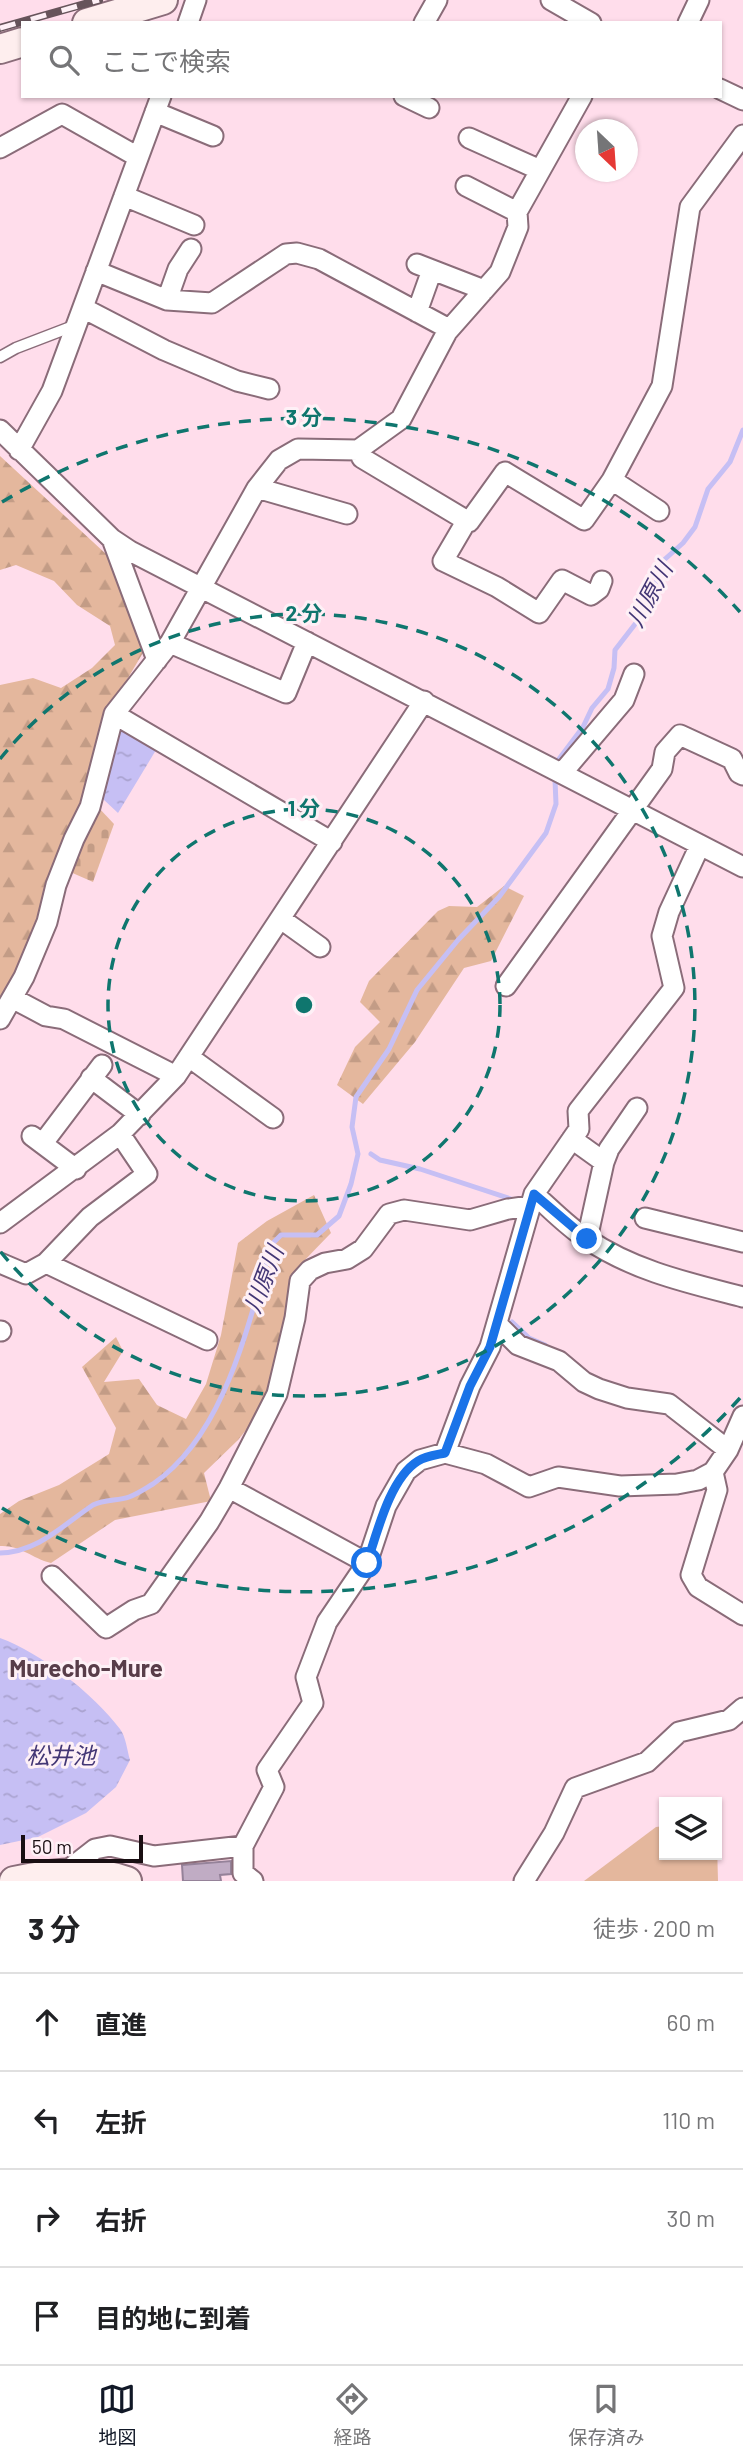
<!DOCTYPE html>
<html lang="ja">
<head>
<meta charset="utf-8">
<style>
	:root { --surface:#fff; --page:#f2f2f2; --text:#202124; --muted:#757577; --line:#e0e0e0; --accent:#111827 }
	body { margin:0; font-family:Barlow,"Noto Sans JP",sans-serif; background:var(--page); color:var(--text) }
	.controls { position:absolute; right:21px; bottom:21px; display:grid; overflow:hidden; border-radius:0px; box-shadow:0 2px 5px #0004 }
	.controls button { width:63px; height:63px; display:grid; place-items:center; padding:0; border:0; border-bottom:2px solid var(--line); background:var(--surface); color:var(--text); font:35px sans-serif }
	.compass { position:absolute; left:575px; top:119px; width:63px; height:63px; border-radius:50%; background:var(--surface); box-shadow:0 2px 5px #0004; rotate:155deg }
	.scale { position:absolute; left:21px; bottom:18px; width:122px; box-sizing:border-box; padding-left:7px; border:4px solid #190e12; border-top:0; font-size:19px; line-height:24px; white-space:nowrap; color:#190e12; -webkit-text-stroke:5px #fef0f6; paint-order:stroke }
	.stop { position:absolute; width:21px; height:21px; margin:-16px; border:5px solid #1a73e8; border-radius:50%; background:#fff }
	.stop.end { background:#1a73e8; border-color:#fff; box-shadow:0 2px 7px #0008 }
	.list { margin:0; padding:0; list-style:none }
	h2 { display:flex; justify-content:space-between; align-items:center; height:91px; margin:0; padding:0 28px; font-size:30px }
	h2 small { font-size:23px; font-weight:400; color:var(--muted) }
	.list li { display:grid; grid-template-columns:46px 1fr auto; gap:21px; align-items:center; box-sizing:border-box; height:98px; padding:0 28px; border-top:2px solid var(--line) }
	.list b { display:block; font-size:26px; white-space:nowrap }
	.list em { font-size:23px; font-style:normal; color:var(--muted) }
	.icon { flex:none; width:38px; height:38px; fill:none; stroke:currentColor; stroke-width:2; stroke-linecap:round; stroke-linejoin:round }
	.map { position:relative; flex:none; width:743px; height:1881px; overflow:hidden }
	.search { position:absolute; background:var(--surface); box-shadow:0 2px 5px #0004; left:21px; right:21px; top:21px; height:77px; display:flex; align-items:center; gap:18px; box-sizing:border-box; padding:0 24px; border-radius:0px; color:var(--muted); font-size:26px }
	.sheet { height:483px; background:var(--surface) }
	nav { display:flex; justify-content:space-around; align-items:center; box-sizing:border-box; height:98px; border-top:2px solid var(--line); background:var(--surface); font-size:19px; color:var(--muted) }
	nav a { display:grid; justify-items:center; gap:4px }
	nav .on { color:var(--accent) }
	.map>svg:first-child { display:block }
	.green { fill:#e4b79d }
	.forest { fill:url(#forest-firs) }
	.cemetery { fill:url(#cemetery-stones) }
	.water { fill:url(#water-ripples) }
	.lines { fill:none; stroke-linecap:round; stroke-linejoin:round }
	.stream { stroke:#c6bff4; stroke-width:5 }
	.building { fill:#c0acc4; stroke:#958299; stroke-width:2 }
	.lane-casing { stroke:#8a6c79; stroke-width:13 }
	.street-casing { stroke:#8a6c79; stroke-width:23 }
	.secondary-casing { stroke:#8a6c79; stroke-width:32 }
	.lane { stroke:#fff; stroke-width:10 }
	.street { stroke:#fff; stroke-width:19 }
	.secondary { stroke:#feeeee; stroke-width:28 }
	.rail-casing { stroke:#67545b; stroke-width:8 }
	.rail { stroke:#fef0f6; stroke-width:5; stroke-dasharray:16; stroke-linecap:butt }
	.route { stroke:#1a73e8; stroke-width:9 }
	.ring { fill:none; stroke:#0f766e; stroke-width:3.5; stroke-dasharray:12 9 }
	.labels { text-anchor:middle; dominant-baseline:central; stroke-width:6; stroke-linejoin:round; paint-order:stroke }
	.water-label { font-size:23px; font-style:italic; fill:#433675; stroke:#fef0f6 }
	.quarter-label { font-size:24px; font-weight:bold; fill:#583d49; stroke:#fef0f6 }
	.centre { fill:#0f766e; stroke:#fef0f6; stroke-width:3.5 }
	.ring-label { font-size:21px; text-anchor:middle; font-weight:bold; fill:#0f766e; stroke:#fef0f6; stroke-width:6; stroke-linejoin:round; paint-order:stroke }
</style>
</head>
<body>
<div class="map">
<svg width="743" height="1881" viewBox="0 0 743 1881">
	<defs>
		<pattern id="forest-firs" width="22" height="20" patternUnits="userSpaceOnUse" patternTransform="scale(1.75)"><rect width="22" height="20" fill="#e4b79d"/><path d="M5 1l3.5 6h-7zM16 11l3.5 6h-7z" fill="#c39c86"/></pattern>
		<pattern id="cemetery-stones" width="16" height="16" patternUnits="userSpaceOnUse" patternTransform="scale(1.75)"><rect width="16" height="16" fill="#e4b79d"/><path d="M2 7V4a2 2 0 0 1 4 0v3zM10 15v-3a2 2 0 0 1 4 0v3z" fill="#c39c86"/></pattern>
		<pattern id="water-ripples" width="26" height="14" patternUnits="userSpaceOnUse" patternTransform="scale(1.75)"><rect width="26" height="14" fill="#c6bff4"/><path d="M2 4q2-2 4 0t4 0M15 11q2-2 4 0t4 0" fill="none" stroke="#aaa3d0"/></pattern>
	</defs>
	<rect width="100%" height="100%" fill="#ffddeb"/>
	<!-- green -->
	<path class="green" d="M664,1826V1855H717V1844L718,1881H584L656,1827Z"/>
	<!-- forest -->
	<path class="forest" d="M0,456L106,554L144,651L109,710L77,814L15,973L0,998V685L33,678L61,688L92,668L115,645L110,626L77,605L54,581L16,565L0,570Z
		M504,886L524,896L491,961L464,968L415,1042L363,1104L337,1085L355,1047L380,1022L360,1002L369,981L438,911L449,906L477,907Z
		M314,1195L331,1233L300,1265L290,1289L281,1355L268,1403L238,1440L204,1473L211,1501L115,1520L51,1563C31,1558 21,1545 0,1546V1514L19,1501L59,1485L109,1454L116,1428L82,1367L116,1337L123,1351L104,1382L139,1379L157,1405L186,1419L206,1384L221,1335L238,1243L267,1221Z"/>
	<!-- cemetery -->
	<path class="cemetery" d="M98,807L114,824L93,882L68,871Z"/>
	<!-- water -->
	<path class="water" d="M120,730L156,750L118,813L103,799Z
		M0,1638C41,1653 94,1694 120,1729C126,1737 127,1750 130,1760L116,1787L86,1813L38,1837L0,1845Z"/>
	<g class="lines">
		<!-- stream -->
		<path class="stream" d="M559,759L583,727L592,708L608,689L614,668L615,650L646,610L664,560L683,543L695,527L708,489L730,462L743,430
			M371,1154L380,1160L420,1169L514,1200
			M512,1322L529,1338L545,1345
			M0,1553C38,1552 63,1525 93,1505C104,1499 118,1501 129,1497C137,1494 146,1488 153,1484C226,1434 248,1323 272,1244L281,1235H317L339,1216L351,1184L358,1154L352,1127L356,1097L389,1049L417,990L458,940L499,897L546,833L556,804L555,780"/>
	</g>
	<!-- building -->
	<path class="building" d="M231,1861V1874L220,1875L221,1881H183L182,1865Z"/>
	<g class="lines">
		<!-- lane casing -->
		<g class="lane-casing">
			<path id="lane" d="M0,357L16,348L76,325"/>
		</g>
		<!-- street casing -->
		<g class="street-casing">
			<path id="street" d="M551,0L591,23
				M188,23L196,0
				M424,23L437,0
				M688,23L699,0
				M720,89L743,100
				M404,96L429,108
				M155,112L213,136
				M469,138L540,170
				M0,148L62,114L138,157
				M466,186L517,212
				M124,196L194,225
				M417,264L484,290
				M96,271L167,300L212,303L286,254L297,253L319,259L449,329
				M167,300L178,269L191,249
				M83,308L164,350L237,381L269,389
				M417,312L432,270
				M0,430L112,539L130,551L743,867
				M19,450L52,391L161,96
				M358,450L362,458L469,522L505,472L584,520L612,480L662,386L690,207L743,135
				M612,480L659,511
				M257,488L347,514
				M467,520L443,561L497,587L539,613L562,580L591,595L599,589L602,581
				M112,539L157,660
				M170,643L286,693L307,642
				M114,714L332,842
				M562,773L624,700L634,674
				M281,919L320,947
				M506,986L662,769L665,752L680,735L732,759L739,773L743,775
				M12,998L46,1016L64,1019L176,1076
				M0,1019L24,977L47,922L56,885L74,839L90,807L114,714L170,643L257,488L279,460L298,449L358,450L401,419L447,332L500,272L518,227L517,212L582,96
				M189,1057L273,1118
				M91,1078L140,1115
				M32,1136L76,1169
				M572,1139L604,1162
				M43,1143L102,1065
				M534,1194C551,1209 568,1227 587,1239C634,1271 689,1283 743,1297
				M645,1218L743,1242
				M0,1223L120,1134L176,1076L424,701
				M587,1239L604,1162L609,1149L637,1108
				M0,1263L26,1274L46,1263L90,1217L147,1174L120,1134
				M46,1263L207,1340
				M497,1324L518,1345L559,1361L584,1382L599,1389L627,1398L669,1404L728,1450
				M0,1331H1
				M445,1453L486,1464L529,1487L558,1477L620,1486L677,1484L698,1480L713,1472L728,1450L743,1416
				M713,1472L717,1490L691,1575L698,1587L743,1615
				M229,1488L367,1563
				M52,1576L106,1628L134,1610L151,1604L209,1522L229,1488L277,1394L295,1318L300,1281L310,1270L325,1263L347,1259L363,1249L389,1214L404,1210L470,1220L508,1209L530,1206
				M63,1874L95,1849L110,1846L154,1856L243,1846
				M253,1881L243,1873V1846L274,1787L267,1770L313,1703L306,1677L327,1622L367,1563L386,1506L406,1471L420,1460L445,1453L470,1386L490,1347L534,1194L579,1129L578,1111L674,988L662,936L669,912L700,845
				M524,1881L554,1833L575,1788L647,1762L679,1732L729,1720L743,1708"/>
		</g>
		<!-- secondary casing -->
		<g class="secondary-casing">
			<path id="secondary" d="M87,23L163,0
				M0,49L23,42
				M14,1881C50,1873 92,1868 127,1881"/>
		</g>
		<!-- lane -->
		<use href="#lane" class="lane"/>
		<!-- street -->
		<use href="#street" class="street"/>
		<!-- secondary -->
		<use href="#secondary" class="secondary"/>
		<!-- rail casing -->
		<g class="rail-casing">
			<path id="rail" d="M0,28L99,0"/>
		</g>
		<!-- rail -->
		<use href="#rail" class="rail"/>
	</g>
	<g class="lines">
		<!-- route -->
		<path class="route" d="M367,1563C377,1533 390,1478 418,1461C426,1456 436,1455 445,1453L470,1386L490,1347L534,1194L587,1239"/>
	</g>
	<!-- distance rings -->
	<g class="ring">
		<circle cx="304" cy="1005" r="196"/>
		<path d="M0 759A391 391 0 1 1 0 1251"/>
		<path d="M740 1398A587 587 0 0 1 2 1508M2 502A587 587 0 0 1 740 612"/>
	</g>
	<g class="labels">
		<!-- water labels -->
		<g class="water-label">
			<text transform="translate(649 594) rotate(-62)">川原川</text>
			<text transform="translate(263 1279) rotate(-69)">川原川</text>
			<text x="61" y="1755">松井池</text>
		</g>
		<!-- quarter labels -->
		<g class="quarter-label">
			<text x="86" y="1667">Murecho-Mure</text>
		</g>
	</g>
	<circle cx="304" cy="1005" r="10" class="centre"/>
	<g class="ring-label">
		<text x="304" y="425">3 分</text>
		<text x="304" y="621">2 分</text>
		<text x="304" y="816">1 分</text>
	</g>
</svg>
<div class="controls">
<button><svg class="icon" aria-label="layers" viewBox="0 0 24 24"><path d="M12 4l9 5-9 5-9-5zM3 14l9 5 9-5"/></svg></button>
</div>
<svg class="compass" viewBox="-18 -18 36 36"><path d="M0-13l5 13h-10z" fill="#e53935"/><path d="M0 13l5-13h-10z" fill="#757577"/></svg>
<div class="scale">50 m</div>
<div class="stop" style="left:367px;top:1563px"></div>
<div class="stop end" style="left:587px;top:1239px"></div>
<div class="search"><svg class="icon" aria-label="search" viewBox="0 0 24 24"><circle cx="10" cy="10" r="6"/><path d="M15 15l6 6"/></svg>ここで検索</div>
</div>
<section class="sheet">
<h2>3 分<small>徒歩 · 200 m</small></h2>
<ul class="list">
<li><svg class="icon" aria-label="ahead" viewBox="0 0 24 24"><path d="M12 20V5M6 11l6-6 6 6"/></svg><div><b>直進</b></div><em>60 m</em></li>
<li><svg class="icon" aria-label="left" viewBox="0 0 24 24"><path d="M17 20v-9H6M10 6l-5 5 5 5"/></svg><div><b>左折</b></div><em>110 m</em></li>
<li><svg class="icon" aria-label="right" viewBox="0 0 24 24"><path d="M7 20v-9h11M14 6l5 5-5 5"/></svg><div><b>右折</b></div><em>30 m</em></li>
<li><svg class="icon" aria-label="arrive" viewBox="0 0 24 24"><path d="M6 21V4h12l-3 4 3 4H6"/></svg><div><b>目的地に到着</b></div></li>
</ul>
</section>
<nav>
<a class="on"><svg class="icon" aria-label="map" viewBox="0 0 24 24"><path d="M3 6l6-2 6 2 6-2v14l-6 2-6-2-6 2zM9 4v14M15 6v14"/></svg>地図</a>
<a><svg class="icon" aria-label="directions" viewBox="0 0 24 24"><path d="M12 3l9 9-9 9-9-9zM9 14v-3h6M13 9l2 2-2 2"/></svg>経路</a>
<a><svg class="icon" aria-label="saved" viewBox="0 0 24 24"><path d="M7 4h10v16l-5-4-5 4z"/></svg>保存済み</a>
</nav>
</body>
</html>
